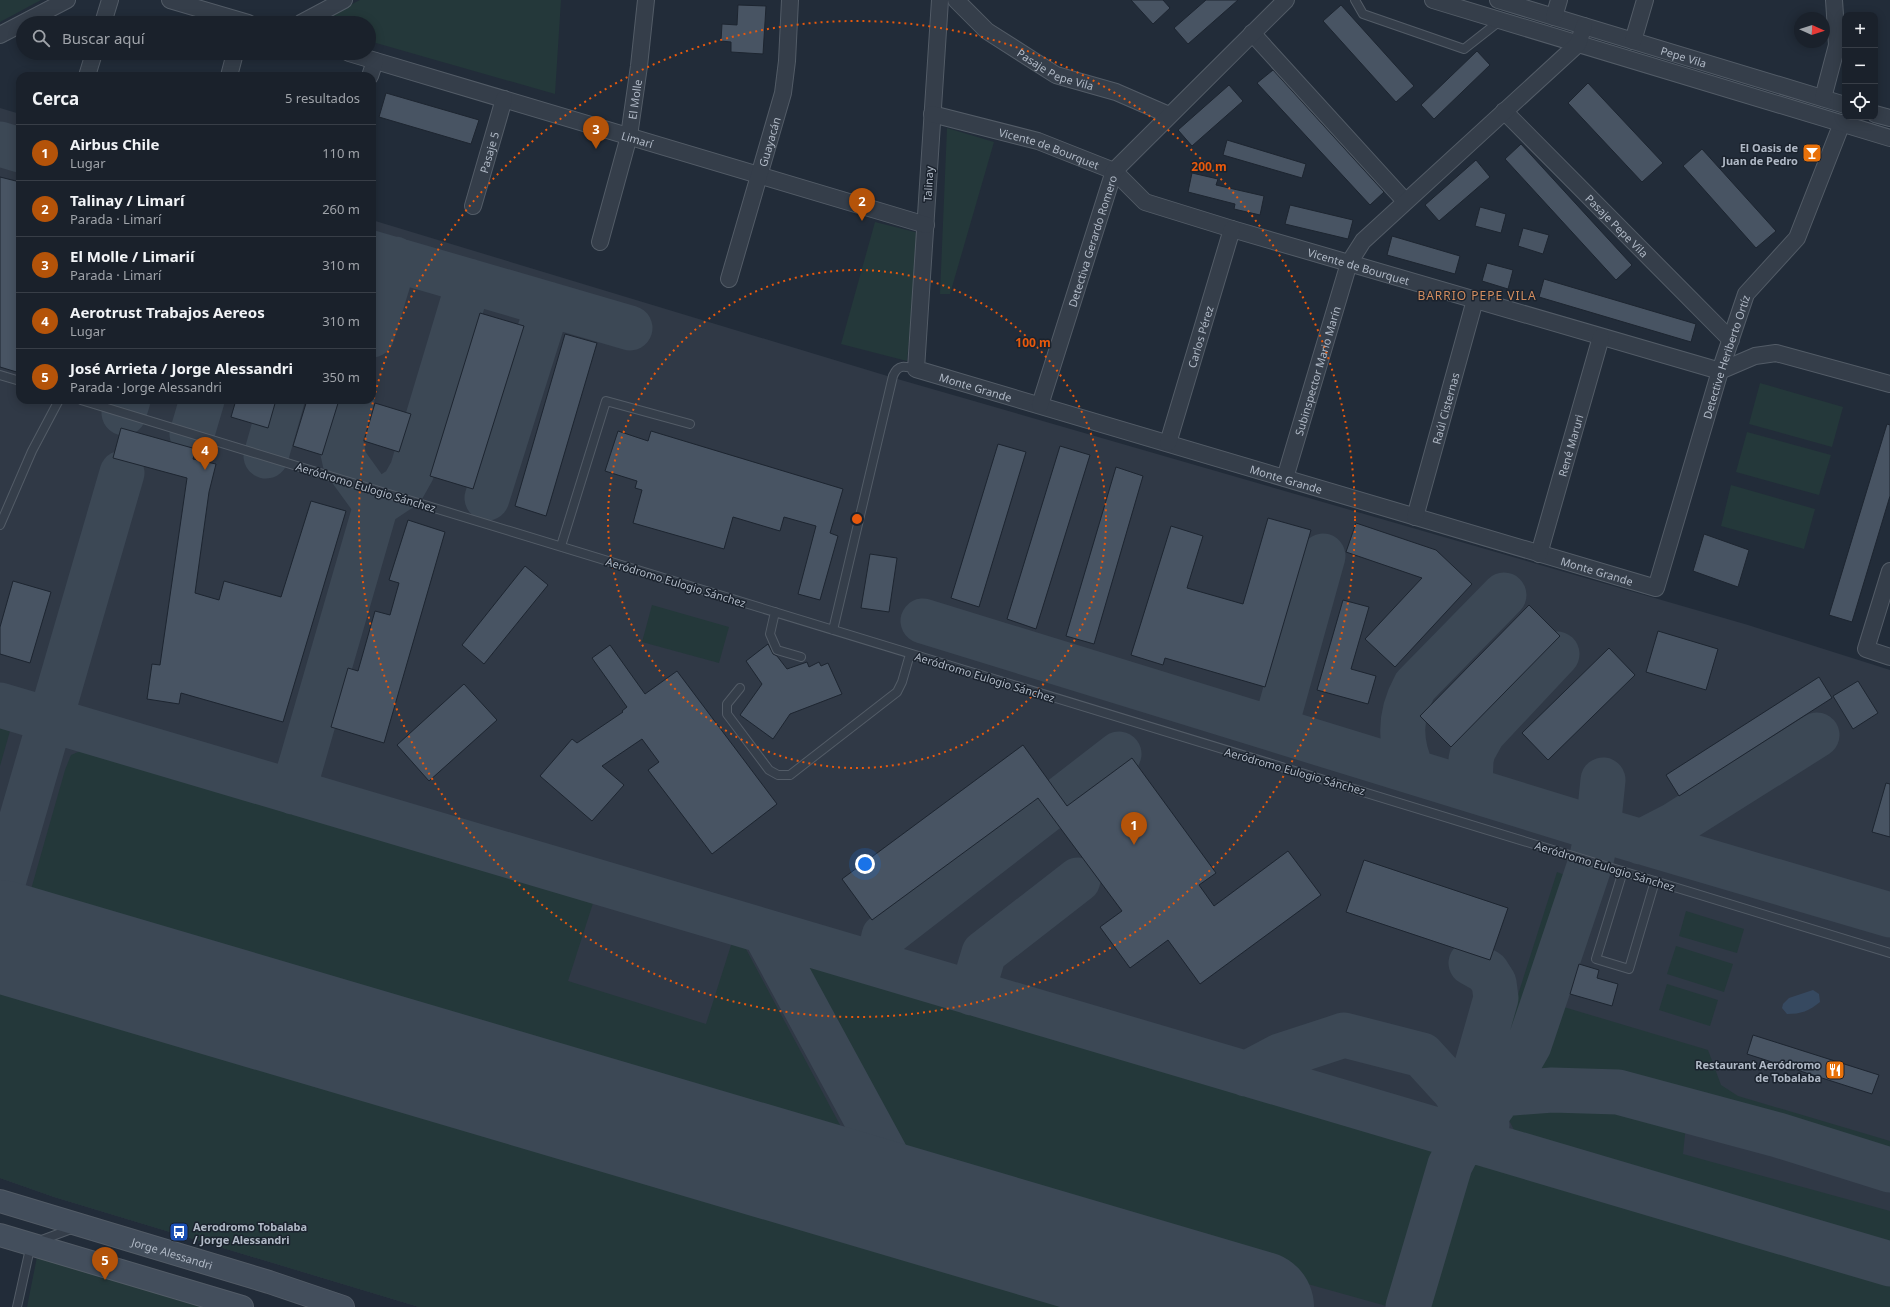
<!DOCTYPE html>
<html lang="es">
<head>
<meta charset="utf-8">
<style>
	:root { --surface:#1a212b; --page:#272e37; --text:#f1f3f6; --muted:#9fa3a9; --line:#383e47; --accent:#b45309 }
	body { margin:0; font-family:"Noto Sans",sans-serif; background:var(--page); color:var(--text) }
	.controls { position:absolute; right:12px; top:12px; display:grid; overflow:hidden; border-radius:8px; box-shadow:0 2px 10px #0003 }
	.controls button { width:36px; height:36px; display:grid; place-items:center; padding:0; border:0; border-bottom:1px solid var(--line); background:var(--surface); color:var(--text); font:20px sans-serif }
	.compass { position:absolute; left:1794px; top:12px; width:36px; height:36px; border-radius:50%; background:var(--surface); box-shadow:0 2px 10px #0003; rotate:93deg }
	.you { position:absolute; left:865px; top:864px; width:14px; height:14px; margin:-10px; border:3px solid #fff; border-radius:50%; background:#1a73e8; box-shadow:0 0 0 6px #1a73e833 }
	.badge { display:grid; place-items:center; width:26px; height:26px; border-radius:50%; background:var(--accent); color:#fff; font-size:13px; font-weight:700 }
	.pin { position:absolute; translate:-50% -33px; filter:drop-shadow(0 1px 2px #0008) }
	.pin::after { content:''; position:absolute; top:21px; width:14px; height:12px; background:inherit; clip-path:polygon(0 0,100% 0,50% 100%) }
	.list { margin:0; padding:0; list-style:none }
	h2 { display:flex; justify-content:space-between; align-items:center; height:52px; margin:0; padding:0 16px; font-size:17px }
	h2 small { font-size:13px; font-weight:400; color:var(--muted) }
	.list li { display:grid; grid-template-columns:26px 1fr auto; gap:12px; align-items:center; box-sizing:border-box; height:56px; padding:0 16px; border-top:1px solid var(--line) }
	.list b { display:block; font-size:15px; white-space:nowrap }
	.list p { margin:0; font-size:13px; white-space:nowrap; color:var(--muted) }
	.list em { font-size:13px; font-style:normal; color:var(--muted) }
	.icon { flex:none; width:22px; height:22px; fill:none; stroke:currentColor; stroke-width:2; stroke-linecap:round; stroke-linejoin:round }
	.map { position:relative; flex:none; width:1890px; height:1307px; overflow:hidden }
	.search { position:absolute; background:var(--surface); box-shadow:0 2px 10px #0003; left:16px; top:16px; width:360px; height:44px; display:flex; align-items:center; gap:10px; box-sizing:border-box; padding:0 14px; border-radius:22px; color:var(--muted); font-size:15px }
	.panel { position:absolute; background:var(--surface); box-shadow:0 2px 10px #0003; left:16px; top:72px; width:360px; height:332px; border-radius:12px }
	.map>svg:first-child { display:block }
	.airport { fill:#303946 }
	.green { fill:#24383a }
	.water { fill:#364960 }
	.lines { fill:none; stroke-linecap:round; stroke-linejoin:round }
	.taxiway { stroke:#3c4855; stroke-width:45 }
	.runway { stroke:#3c4855; stroke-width:112 }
	.building { fill:#485463; stroke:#1d2530 }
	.service-casing { stroke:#535c67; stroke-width:10 }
	.minor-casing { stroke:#535c67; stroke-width:18 }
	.secondary-casing { stroke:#535c67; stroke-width:24 }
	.service { stroke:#353e4a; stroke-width:8 }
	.minor { stroke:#353e4a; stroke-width:16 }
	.secondary { stroke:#434e5c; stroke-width:22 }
	.ring { fill:none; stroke:#e8590c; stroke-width:2; stroke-dasharray:2 4 }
	.labels { text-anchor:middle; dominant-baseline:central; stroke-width:3; stroke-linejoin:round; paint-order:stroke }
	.street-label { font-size:11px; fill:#b0b9c6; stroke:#1b232e }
	.poi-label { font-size:11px; font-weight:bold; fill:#b0b9c6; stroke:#1b232e; text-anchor:end }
	.neighbourhood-label { font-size:12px; letter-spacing:1px; fill:#d28d5f; stroke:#1b232e }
	.centre { fill:#e8590c; stroke:#1b232e; stroke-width:2 }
	.ring-label { font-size:12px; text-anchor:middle; font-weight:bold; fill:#e8590c; stroke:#1b232e; stroke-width:3; stroke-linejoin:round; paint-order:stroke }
</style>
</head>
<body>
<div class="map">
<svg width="1890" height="1307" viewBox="0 0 1890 1307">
	<rect width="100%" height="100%" fill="#222c39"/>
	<!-- airport -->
	<path class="airport" d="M0,108L20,114V400H372V220L894,378L1748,625L1890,670V1307H419L54,1197L0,1178Z"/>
	<!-- green -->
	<path class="green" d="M0,0H41L0,22Z
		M360,0H561L555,94L369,41V23H315Z
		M947,128L994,142L950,294H940Z
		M875,222L919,233L907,361L841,344Z
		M1760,383L1843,407L1832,447L1749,424Z
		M1747,432L1831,455L1819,495L1736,472Z
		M1731,485L1815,509L1804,549L1721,526Z
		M652,605L729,627L719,663L642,642Z
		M0,721L12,724L0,766Z
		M85,749L594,900L568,981L706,1024L732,942L746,949L848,1140L847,1150L843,1154L37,916L28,900L65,770L71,755Z
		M1557,872L1567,876L1513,1050L1495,1067Z
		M1686,911L1744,929L1737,953L1679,936Z
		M1676,946L1733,964L1724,992L1667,974Z
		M805,960L1261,1097L1441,1144L1390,1307L928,1178L891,1144L797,979V969Z
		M1667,984L1718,1000L1710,1026L1659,1010Z
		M0,985L433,1111L1092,1307H419L54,1197L0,1178Z
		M1557,1005L1708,1050L1721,1085L1738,1096L1890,1141V1158L1712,1102L1614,1085L1522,1082Z
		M1552,1098L1625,1103L1687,1115L1683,1154L1890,1211V1252L1620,1175L1532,1147L1516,1134L1509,1120L1512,1107Z
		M1483,1151L1566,1184L1890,1277V1307H1425L1471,1157Z
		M37,1257L201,1307H27Z"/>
	<!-- water -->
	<path class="water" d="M1813,990L1819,994L1820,1002C1809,1011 1801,1014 1787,1014L1782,1008L1783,1004L1789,998Z"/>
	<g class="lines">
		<!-- taxiway -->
		<path class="taxiway" d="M0,144L20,150
			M372,253L630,328
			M372,335L395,259
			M352,400L340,439L345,462L376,505
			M124,413L128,400
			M192,434L202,400
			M266,456L282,400
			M487,498L548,304
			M923,621L1598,829L1890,915
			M0,705L1890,1264
			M1275,729L1323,556
			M1413,772C1399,743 1399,715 1415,686L1504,595
			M1470,789L1471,760L1473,751L1483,733L1557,654
			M293,792L376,505L403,487L412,471L469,281
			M1641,842L1674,825L1817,735
			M0,893L122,473
			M764,931L913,1205
			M1471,963L1487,972L1494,983L1496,998L1472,1082L1476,1101L1487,1125
			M878,964L884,936L1119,754
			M972,993L984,953L1078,880
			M1246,1074L1280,1056L1344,1035L1422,1055L1454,1090L1491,1146
			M1501,1094L1552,1090L1618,1092L1778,1135L1890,1170
			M1408,1307L1450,1165L1464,1138L1478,1126L1501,1094L1529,1045L1591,861L1598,829L1603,780"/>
		<!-- runway -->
		<path class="runway" d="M0,936L1258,1307"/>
	</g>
	<!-- building -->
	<path class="building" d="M1131,0H1163L1170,8L1153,24Z
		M1206,0H1238L1188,44L1174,28Z
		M738,5L766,6L763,54L731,52V42L721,41L722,24L737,25Z
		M1341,5L1414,86L1396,102L1323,21Z
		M1477,51L1490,65L1434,119L1421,105Z
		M1273,70L1384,192L1370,205L1257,83Z
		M1588,83L1663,163L1642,182L1568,103Z
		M1229,85L1243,101L1192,146L1178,130Z
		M386,93L479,120L471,144L379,117Z
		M1227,140L1306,164L1302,178L1223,155Z
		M1521,144L1632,265L1616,280L1505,159Z
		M1702,149L1776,231L1756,248L1683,166Z
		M1476,160L1490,177L1439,221L1425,205Z
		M1192,173L1218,179L1216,185L1264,196L1260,215L1234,209L1235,204L1188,192Z
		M0,177L20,182V373L0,367Z
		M1290,205L1353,220L1348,239L1285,224Z
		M1480,207L1506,214L1501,233L1475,226Z
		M1523,228L1549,235L1543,254L1518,246Z
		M1392,236L1460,256L1455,274L1387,255Z
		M1487,263L1513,270L1508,289L1482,281Z
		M1544,279L1696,324L1691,342L1539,297Z
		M480,313L524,326L473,489L430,476Z
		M565,334L597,343L546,516L515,506Z
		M236,400H276L268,428L231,417Z
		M307,400H339L322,455L293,446Z
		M375,403L411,414L399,452L364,441Z
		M1887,424L1890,425V496L1852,622L1829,615Z
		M121,428L196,449L193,459L216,464L209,492L195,593L219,600L224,581L281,597L311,501L346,511L283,722L181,693L179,704L147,699L152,664L160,665L187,478L113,458Z
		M618,431L648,441L651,431L843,489L830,533L838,536L820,600L798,594L816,526L784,517L780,531L733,517L724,549L633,523L642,490L635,488L637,481L605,471Z
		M998,444L1026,452L979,607L951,598Z
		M1060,446L1090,455L1036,629L1007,619Z
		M1116,467L1143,476L1094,644L1066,636Z
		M1268,518L1311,530L1265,687L1165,658L1163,665L1131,655L1171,526L1203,536L1187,588L1243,604Z
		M408,520L445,532L384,743L331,727L348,668L358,671L375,611L390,615L399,583L389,580Z
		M1356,523L1436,550L1472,584L1395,667L1365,639L1422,578L1346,552Z
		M1704,534L1749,550L1738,587L1693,571Z
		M870,554L897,558L889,612L861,608Z
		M525,566L548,585L484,664L462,645Z
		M13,581L51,592L30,663L0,654V627Z
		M1343,600L1369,607L1351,669L1376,676L1368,704L1317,690Z
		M1529,605L1560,636L1451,747L1420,716Z
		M1658,631L1718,649L1706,690L1646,672Z
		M768,644L773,654L777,656L787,669L807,662L809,667L819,662L821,666L828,663L842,694L790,714L773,739L740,715L762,684L746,661Z
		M610,645L645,694L677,671L777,804L712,854L648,770L659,762L642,739L602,766L624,785L592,821L540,776L572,739L577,743L623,712L622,711L627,707L592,658Z
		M1609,648L1635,675L1548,760L1522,733Z
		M1819,677L1832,698L1679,796L1666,775Z
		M1858,681L1878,713L1853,729L1833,696Z
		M464,684L497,720L429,781L397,745Z
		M1023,745L1067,806L1132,758L1216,873L1199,885L1214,906L1288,851L1321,895L1200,984L1168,940L1130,968L1100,927L1122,911L1038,798L872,920L842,879Z
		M1886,783L1890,784V837L1872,832Z
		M1364,860L1508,908L1490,960L1346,912Z
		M1579,964L1599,970L1597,978L1618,984L1612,1006L1570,994Z
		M1753,1035L1879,1075L1872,1094L1747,1054Z"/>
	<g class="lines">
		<!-- service casing -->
		<g class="service-casing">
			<path id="service" d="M1355,0L1363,14L1464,49L1501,20
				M0,375L20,381
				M81,400L1890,953
				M0,525L32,451L59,400
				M561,546L606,401L690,424
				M775,612L770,634L777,650L801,657
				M833,630L893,376C898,364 905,366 916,369
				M740,688L727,704V714L769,770L778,775H790L897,692L902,682L910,654
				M1623,871L1596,959L1629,969L1655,881
				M17,1307L31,1244L74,1228"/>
		</g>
		<!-- minor casing -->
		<g class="minor-casing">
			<g id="minor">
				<path d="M170,0L248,23"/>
				<path id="s1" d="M940,0L916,369L1656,588L1720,371L1746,294L1797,238L1842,123"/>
				<path id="s2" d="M956,0L987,31L1056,75L1116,92L1169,115"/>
				<path d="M1433,0L1890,138"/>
				<path id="s3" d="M1498,0L1845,105"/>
				<path d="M1554,17L1559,0"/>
				<path d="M103,23L110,0"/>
				<path d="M301,23L344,0"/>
				<path d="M1252,33L1405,201"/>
				<path d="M0,35L67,0"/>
				<path d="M1633,41L1645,0"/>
				<path id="s4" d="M349,53L926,225"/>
				<path d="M87,76L94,53"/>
				<path d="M229,76L235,53"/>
				<path d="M370,76L375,61"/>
				<path d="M1823,98L1837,45L1834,0"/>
				<path id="s5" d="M1504,111L1731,340"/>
				<path id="s6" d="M932,114L1038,141L1114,171L1145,202L1232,229L1720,371L1755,356L1776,353L1890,384"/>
				<path d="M1875,114L1890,118"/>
				<path id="s7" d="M473,206L504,99"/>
				<path id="s8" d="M600,242L629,136L639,66L646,0"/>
				<path id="s9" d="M729,279L783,93L787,61L790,0"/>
				<path id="s10" d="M1040,405L1114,171L1286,0"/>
				<path id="s11" d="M1168,443L1232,229"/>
				<path id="s12" d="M1285,478L1349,263L1363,241L1578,44L1584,26"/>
				<path id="s13" d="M1415,517L1475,300"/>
				<path id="s14" d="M1539,554L1601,337"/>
				<path d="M1890,571L1866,649L1890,657"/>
			</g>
		</g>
		<!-- secondary casing -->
		<g class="secondary-casing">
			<g id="secondary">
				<path id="s15" d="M0,1201L269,1282L343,1307"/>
				<path d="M0,1235L242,1307"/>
			</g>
		</g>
		<!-- service -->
		<use href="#service" class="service"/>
		<!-- minor -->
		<use href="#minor" class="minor"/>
		<!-- secondary -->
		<use href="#secondary" class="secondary"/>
	</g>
	<!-- distance rings -->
	<g class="ring">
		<circle cx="857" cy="519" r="249"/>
		<circle cx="857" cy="519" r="498"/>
	</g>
	<!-- icons -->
	<defs>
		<g id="bar-square" transform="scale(1)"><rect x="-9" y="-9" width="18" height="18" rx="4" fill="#e8710a" stroke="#1b232e"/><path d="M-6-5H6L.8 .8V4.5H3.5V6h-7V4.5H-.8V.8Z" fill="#fff"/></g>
		<g id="restaurant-square" transform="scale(1)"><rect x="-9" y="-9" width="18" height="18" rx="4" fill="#e8710a" stroke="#1b232e"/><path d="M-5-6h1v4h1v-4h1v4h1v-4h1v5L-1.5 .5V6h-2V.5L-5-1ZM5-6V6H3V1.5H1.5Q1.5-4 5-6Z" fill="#fff"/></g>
		<g id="bus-square" transform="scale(1)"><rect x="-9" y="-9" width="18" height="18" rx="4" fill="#1a4fb4" stroke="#1b232e"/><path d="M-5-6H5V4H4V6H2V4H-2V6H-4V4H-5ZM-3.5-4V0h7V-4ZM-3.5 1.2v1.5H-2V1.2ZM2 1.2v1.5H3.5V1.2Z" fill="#fff"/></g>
	</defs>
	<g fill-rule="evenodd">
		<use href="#bar-square" x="1812" y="153"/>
		<use href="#restaurant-square" x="1835" y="1070"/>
		<use href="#bus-square" x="179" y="1232"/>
	</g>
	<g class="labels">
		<!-- street labels -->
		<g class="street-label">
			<text stroke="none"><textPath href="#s3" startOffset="194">Pepe Vila</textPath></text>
			<text stroke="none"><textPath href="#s2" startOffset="123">Pasaje Pepe Vila</textPath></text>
			<text stroke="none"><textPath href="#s8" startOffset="147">El Molle</textPath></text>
			<text stroke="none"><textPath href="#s4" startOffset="301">Limarí</textPath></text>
			<text stroke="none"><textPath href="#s9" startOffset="143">Guayacán</textPath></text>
			<text stroke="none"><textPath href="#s6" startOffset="122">Vicente de Bourquet</textPath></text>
			<text stroke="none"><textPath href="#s7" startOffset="56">Pasaje 5</textPath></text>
			<text transform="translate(928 184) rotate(-87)">Talinay</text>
			<text stroke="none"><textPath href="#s5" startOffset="161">Pasaje Pepe Vila</textPath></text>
			<text stroke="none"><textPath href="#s10" startOffset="172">Detectiva Gerardo Romero</textPath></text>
			<text stroke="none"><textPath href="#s6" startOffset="458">Vicente de Bourquet</textPath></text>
			<text stroke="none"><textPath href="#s11" startOffset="111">Carlos Pérez</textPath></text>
			<text stroke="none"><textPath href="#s1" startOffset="1383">Detective Heriberto Ortíz</textPath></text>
			<text stroke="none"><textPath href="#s12" startOffset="112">Subinspector Mario Marín</textPath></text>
			<text stroke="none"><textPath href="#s1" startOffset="432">Monte Grande</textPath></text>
			<text stroke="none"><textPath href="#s13" startOffset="113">Raúl Cisternas</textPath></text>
			<text stroke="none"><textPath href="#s14" startOffset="113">René Maruri</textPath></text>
			<text stroke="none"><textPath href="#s1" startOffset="756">Monte Grande</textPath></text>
			<text transform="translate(366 487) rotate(17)">Aeródromo Eulogio Sánchez</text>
			<text stroke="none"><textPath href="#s1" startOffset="1080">Monte Grande</textPath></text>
			<text transform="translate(676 582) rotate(17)">Aeródromo Eulogio Sánchez</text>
			<text transform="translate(985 677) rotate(17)">Aeródromo Eulogio Sánchez</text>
			<text transform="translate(1295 771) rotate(16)">Aeródromo Eulogio Sánchez</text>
			<text transform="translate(1605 866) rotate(17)">Aeródromo Eulogio Sánchez</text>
			<text stroke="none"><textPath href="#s15" startOffset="180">Jorge Alessandri</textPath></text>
		</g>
		<!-- poi labels -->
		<g class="poi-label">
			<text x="1798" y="147">El Oasis de<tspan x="1798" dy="13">Juan de Pedro</tspan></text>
			<text x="1821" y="1064">Restaurant Aeródromo<tspan x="1821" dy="13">de Tobalaba</tspan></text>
			<text x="193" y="1226" text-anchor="start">Aerodromo Tobalaba<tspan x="193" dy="13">/ Jorge Alessandri</tspan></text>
		</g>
		<!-- neighbourhood labels -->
		<g class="neighbourhood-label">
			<text x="1477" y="295">BARRIO PEPE VILA</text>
		</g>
	</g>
	<circle cx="857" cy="519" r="6" class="centre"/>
	<g class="ring-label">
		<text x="1209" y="171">200 m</text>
		<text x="1033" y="347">100 m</text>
	</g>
</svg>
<div class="controls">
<button>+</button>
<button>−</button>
<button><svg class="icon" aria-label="locate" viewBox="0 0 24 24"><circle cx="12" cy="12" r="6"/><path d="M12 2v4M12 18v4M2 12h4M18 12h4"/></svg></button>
</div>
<svg class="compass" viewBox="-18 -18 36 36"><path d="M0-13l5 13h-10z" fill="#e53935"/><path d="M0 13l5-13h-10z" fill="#9fa3a9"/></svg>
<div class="you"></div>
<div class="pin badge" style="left:1134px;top:845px">1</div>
<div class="pin badge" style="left:862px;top:221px">2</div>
<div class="pin badge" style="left:596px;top:149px">3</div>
<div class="pin badge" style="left:205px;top:470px">4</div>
<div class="pin badge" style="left:105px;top:1280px">5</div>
<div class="search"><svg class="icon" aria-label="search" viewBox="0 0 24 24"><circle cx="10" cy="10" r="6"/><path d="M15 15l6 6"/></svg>Buscar aquí</div>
<section class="panel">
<h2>Cerca<small>5 resultados</small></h2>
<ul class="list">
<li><span class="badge">1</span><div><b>Airbus Chile</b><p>Lugar</p></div><em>110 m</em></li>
<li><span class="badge">2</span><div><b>Talinay / Limarí</b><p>Parada · Limarí</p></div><em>260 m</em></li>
<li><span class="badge">3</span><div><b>El Molle / Limarií</b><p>Parada · Limarí</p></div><em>310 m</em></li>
<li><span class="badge">4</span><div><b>Aerotrust Trabajos Aereos</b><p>Lugar</p></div><em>310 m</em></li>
<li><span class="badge">5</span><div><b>José Arrieta / Jorge Alessandri</b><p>Parada · Jorge Alessandri</p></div><em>350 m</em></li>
</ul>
</section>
</div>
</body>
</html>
